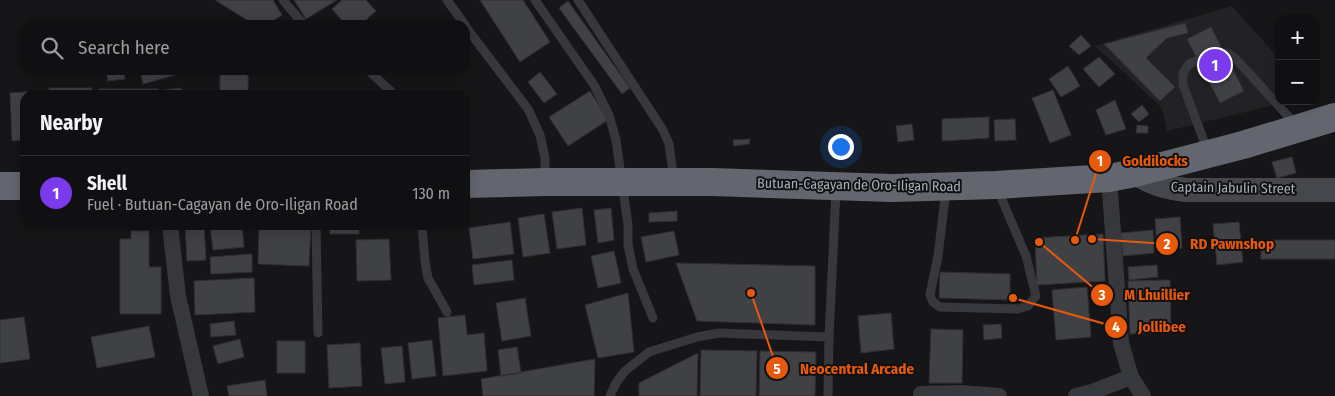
<!DOCTYPE html>
<html lang="en">
<head>
<meta charset="utf-8">
<style>
	:root { --surface:#101012; --page:#1e1e20; --text:#f1f3f6; --muted:#9c9d9f; --line:#303032; --accent:#7c3aed }
	body { margin:0; font-family:"Fira Sans Condensed",sans-serif; background:var(--page); color:var(--text) }
	.controls { position:absolute; right:15px; top:15px; display:grid; overflow:hidden; border-radius:10px; box-shadow:0 2px 12px #0003 }
	.controls button { width:45px; height:45px; display:grid; place-items:center; padding:0; border:0; border-bottom:1px solid var(--line); background:var(--surface); color:var(--text); font:25px sans-serif }
	.you { position:absolute; left:840px; top:146px; width:18px; height:18px; margin:-12px; border:4px solid #fff; border-radius:50%; background:#1a73e8; box-shadow:0 0 0 8px #1a73e833 }
	.badge { display:grid; place-items:center; width:32px; height:32px; border-radius:50%; background:var(--accent); color:#fff; font-size:16px; font-weight:700 }
	.pin { position:absolute; translate:-50% -50%; border:2px solid #fff; box-shadow:0 1px 5px #0006 }
	.list { margin:0; padding:0; list-style:none }
	h2 { display:flex; justify-content:space-between; align-items:center; height:65px; margin:0; padding:0 20px; font-size:21px }
	h2 small { font-size:16px; font-weight:400; color:var(--muted) }
	.list li { display:grid; grid-template-columns:32px 1fr auto; gap:15px; align-items:center; box-sizing:border-box; height:75px; padding:0 20px; border-top:1px solid var(--line) }
	.list b { display:block; font-size:19px; white-space:nowrap }
	.list p { margin:0; font-size:16px; white-space:nowrap; color:var(--muted) }
	.list em { font-size:16px; font-style:normal; color:var(--muted) }
	.icon { flex:none; width:28px; height:28px; fill:none; stroke:currentColor; stroke-width:2; stroke-linecap:round; stroke-linejoin:round }
	.map { position:relative; flex:none; width:1335px; height:396px; overflow:hidden }
	.search { position:absolute; background:var(--surface); box-shadow:0 2px 12px #0003; left:20px; top:20px; width:450px; height:55px; display:flex; align-items:center; gap:12px; box-sizing:border-box; padding:0 18px; border-radius:15px; color:var(--muted); font-size:19px }
	.panel { position:absolute; background:var(--surface); box-shadow:0 2px 12px #0003; left:20px; top:90px; width:450px; height:140px; border-radius:15px }
	.map>svg:first-child { display:block }
	.built { fill:#222225 }
	.building { fill:#404145; stroke:#303034 }
	.lines { fill:none; stroke-linecap:round; stroke-linejoin:round }
	.lane { stroke:#37383d; stroke-width:9 }
	.street { stroke:#37383d; stroke-width:16 }
	.secondary { stroke:#45474d; stroke-width:24 }
	.highway { stroke:#63666e; stroke-width:28 }
	.labels { text-anchor:middle; dominant-baseline:central; stroke-width:4; stroke-linejoin:round; paint-order:stroke }
	.street-label { font-size:14px; fill:#a8adb8; stroke:#111113 }
	.leader { fill:none; stroke:#e8590c; stroke-width:2 }
	.callout-dot { fill:#e8590c; stroke:#111113; stroke-width:2 }
	.mark-label { font-size:15px; text-anchor:middle; font-weight:bold; fill:#fff }
	.callout-label { font-size:15px; text-anchor:middle; font-weight:bold; fill:#e8590c; stroke:#111113; stroke-width:4; stroke-linejoin:round; paint-order:stroke }
</style>
</head>
<body>
<div class="map">
<svg width="1335" height="396" viewBox="0 0 1335 396">
	<rect width="100%" height="100%" fill="#161618"/>
	<!-- built -->
	<path class="built" d="M1232,6L1279,59V101H1291L1167,131L1162,108L1095,46Z"/>
	<!-- building -->
	<path class="building" d="M215,0H273L282,15L267,25H255Z
		M294,0H337L306,19Z
		M342,0H366L376,11L360,25H346L332,9Z
		M480,0H523L550,42L520,62Z
		M568,1L630,88L622,94L559,8Z
		M35,23H72V25H35Z
		M1185,23L1188,33L1167,38L1146,58L1175,87L1160,101L1104,44Z
		M1211,27L1244,91L1220,103L1187,39Z
		M1081,35L1091,46L1079,55L1069,46Z
		M1099,57L1115,74L1099,87L1083,69Z
		M1068,66L1080,86L1061,97L1049,79Z
		M106,70H124L125,79L108,81Z
		M140,70H181L182,73L143,84Z
		M220,70H248V95H220Z
		M540,72L557,94L544,103L528,82Z
		M49,88H92V95H49Z
		M181,88L182,95H165L164,90Z
		M99,89H158V95H99Z
		M1053,90L1071,135L1050,143L1032,98Z
		M38,91V95H25V140L12,141L10,93Z
		M590,91L608,120L568,146L549,117Z
		M1115,100L1126,129L1106,135L1096,110Z
		M1142,105L1149,114L1139,122L1131,114Z
		M989,117V138L942,141V119Z
		M1015,119L1016,140L995,141L994,120Z
		M912,124L914,140L898,142L896,126Z
		M1137,125L1148,126V133H1136Z
		M750,139L749,144L734,146L733,140Z
		M1292,157L1296,173L1277,178L1272,162Z
		M582,208L586,245L557,249L552,212Z
		M611,208L614,240L598,243L594,210Z
		M677,211V221L649,222V213Z
		M544,214L550,253L523,257L518,218Z
		M1180,217L1182,248L1157,250L1155,219Z
		M510,222L514,254L473,259L469,228Z
		M1239,222L1243,262L1217,265L1213,224Z
		M185,225H204L206,260L187,261Z
		M210,225H242L244,247L213,250Z
		M259,225H311L309,266L258,264Z
		M330,225H359V234H330Z
		M1153,230L1154,253L1123,256L1121,233Z
		M131,231H149V267H161V314H120V239H131Z
		M674,231L679,255L646,262L641,237Z
		M1103,234L1105,281L1037,285L1035,238Z
		M389,239L391,280L357,281L356,240Z
		M1261,240H1335V259H1261Z
		M614,251L621,283L598,288L591,256Z
		M252,254V272L211,274L210,257Z
		M512,260L514,280L474,285L472,265Z
		M676,263L815,266V325L697,321Z
		M1157,265L1158,277L1129,280L1128,267Z
		M940,272L1010,274V300L939,298Z
		M254,278L255,312L195,315L194,281Z
		M1170,280L1171,332L1130,334L1128,281Z
		M1087,287L1091,337L1056,340L1052,290Z
		M628,293L634,352L598,358L585,305Z
		M525,298L531,336L502,341L496,303Z
		M891,313L894,349L861,353L858,316Z
		M465,315L467,335L484,333L487,371L443,376L438,318Z
		M24,317L30,359L0,363V320Z
		M234,321L236,335L211,337L210,324Z
		M1001,324L1002,338L984,340L983,325Z
		M149,326L155,357L97,368L91,337Z
		M931,329L963,330L962,383H929Z
		M240,339L244,357L218,364L213,346Z
		M432,340L436,376L412,379L408,343Z
		M277,341H305V373H277Z
		M360,343L362,386L329,388L327,345Z
		M402,346L405,382L385,384L381,348Z
		M517,347L521,373L501,376L498,350Z
		M701,350L757,351L756,396H700Z
		M760,351L816,352L815,396H759Z
		M698,353L697,396H639V383Z
		M595,359L594,396H483L481,379Z
		M265,380L267,396H229L227,386Z"/>
	<g class="lines">
		<!-- lane -->
		<path class="lane" d="M283,0L304,25
			M447,0L465,25
			M535,0L594,85L609,115L616,140L628,225V245L633,269L653,318
			M578,0L663,130L669,144L674,180
			M465,26L528,109L540,135L545,158V179
			M368,70L395,95
			M1208,152L1183,85V73L1189,64L1218,52L1229,54L1237,60L1296,125
			M946,190L938,256L930,295L933,302L940,307L1018,309L1028,306L1036,296L1026,256L997,188
			M316,225L318,333
			M422,225L425,262L428,278L447,312
			M610,396L616,383L625,371L649,352L697,337L719,333L829,337
			M828,396L829,337L836,190"/>
		<!-- street -->
		<path class="street" d="M1109,178L1121,343L1131,377L1143,396
			M170,225L178,296L201,396
			M921,394L961,393L999,396
			M1076,396L1092,392L1131,377"/>
		<!-- secondary -->
		<path class="secondary" d="M1135,173C1153,184 1164,187 1186,190H1335"/>
		<!-- highway -->
		<path class="highway" d="M465,184L545,182H712L892,188L996,185L1109,178L1135,173L1243,145L1335,117
			M0,186H25"/>
	</g>
	<g class="labels">
		<!-- street labels -->
		<g class="street-label">
			<text transform="translate(859 185) rotate(1)">Butuan-Cagayan de Oro-Iligan Road</text>
			<text transform="translate(1233 188) rotate(1)">Captain Jabulin Street</text>
		</g>
	</g>
	<!-- callouts -->
	<path class="leader" d="M1075 240L1100 161M1092 239L1167 244M1039 242L1102 295M1013 298L1116 327M751 293L777 368"/>
	<g class="callout-dot">
		<circle cx="1075" cy="240" r="5"/>
		<circle cx="1092" cy="239" r="5"/>
		<circle cx="1039" cy="242" r="5"/>
		<circle cx="1013" cy="298" r="5"/>
		<circle cx="751" cy="293" r="5"/>
		<circle cx="1100" cy="161" r="12"/>
		<circle cx="1167" cy="244" r="12"/>
		<circle cx="1102" cy="295" r="12"/>
		<circle cx="1116" cy="327" r="12"/>
		<circle cx="777" cy="368" r="12"/>
	</g>
	<g class="mark-label">
		<text x="1100" y="166">1</text>
		<text x="1167" y="249">2</text>
		<text x="1102" y="300">3</text>
		<text x="1116" y="332">4</text>
		<text x="777" y="374">5</text>
	</g>
	<g class="callout-label">
		<text x="1155" y="166">Goldilocks</text>
		<text x="1232" y="249">RD Pawnshop</text>
		<text x="1157" y="300">M Lhuillier</text>
		<text x="1162" y="332">Jollibee</text>
		<text x="857" y="374">Neocentral Arcade</text>
	</g>
</svg>
<div class="controls">
<button>+</button>
<button>−</button>
</div>
<div class="you"></div>
<div class="pin badge" style="left:1215px;top:65px">1</div>
<div class="search"><svg class="icon" aria-label="search" viewBox="0 0 24 24"><circle cx="10" cy="10" r="6"/><path d="M15 15l6 6"/></svg>Search here</div>
<section class="panel">
<h2>Nearby<small></small></h2>
<ul class="list">
<li><span class="badge">1</span><div><b>Shell</b><p>Fuel · Butuan-Cagayan de Oro-Iligan Road</p></div><em>130 m</em></li>
</ul>
</section>
</div>
</body>
</html>
